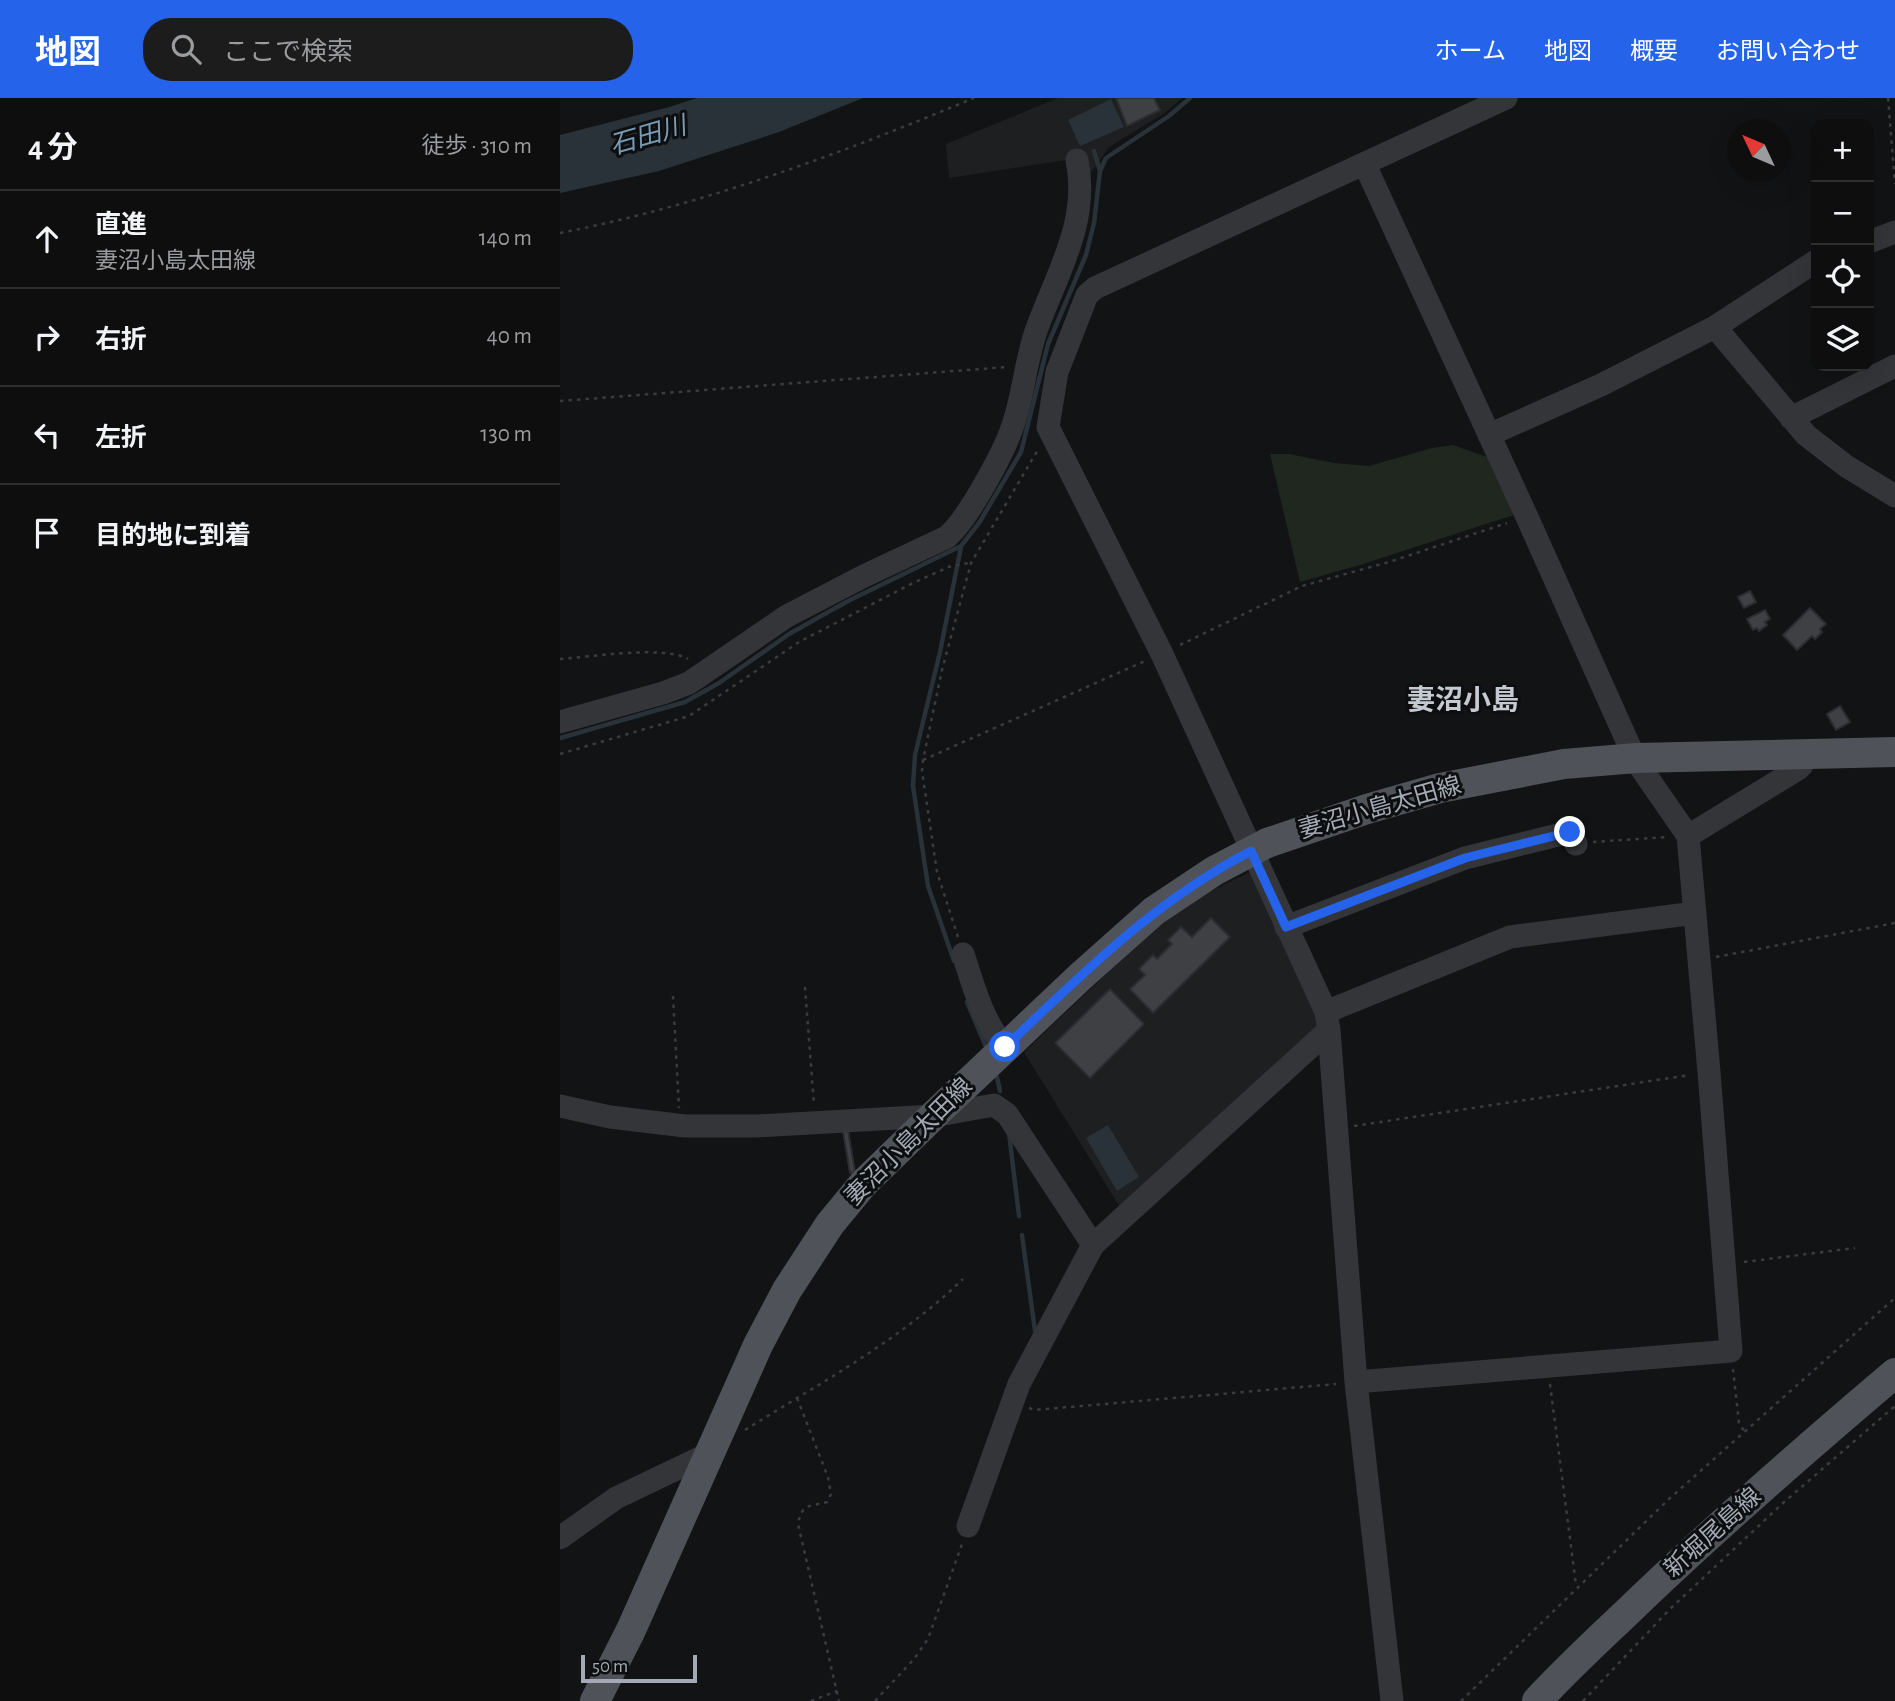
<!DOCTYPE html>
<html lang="ja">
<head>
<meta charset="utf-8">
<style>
	:root { --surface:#0e0e0f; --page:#1c1c1d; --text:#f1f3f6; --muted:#9b9c9e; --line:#2e2e2f; --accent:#2563eb }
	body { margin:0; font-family:"Alegreya Sans","Noto Sans JP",sans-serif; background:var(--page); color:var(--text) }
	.controls { position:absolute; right:21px; top:21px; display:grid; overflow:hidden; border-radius:14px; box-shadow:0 7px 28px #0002 }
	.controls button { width:63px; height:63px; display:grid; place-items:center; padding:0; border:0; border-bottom:2px solid var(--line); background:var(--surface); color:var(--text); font:35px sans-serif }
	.compass { position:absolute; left:1167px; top:21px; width:63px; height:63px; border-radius:50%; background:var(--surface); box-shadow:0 7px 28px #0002; rotate:314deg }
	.scale { position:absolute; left:21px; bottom:18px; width:116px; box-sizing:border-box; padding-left:7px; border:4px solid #a4aab5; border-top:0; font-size:19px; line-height:24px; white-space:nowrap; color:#a4aab5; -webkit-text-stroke:5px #0d0e0f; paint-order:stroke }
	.stop { position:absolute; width:21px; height:21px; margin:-16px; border:5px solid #2563eb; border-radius:50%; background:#fff }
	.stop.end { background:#2563eb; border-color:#fff; box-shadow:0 2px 7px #0008 }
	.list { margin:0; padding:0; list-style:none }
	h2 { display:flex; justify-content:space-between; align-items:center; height:91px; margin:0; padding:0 28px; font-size:30px }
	h2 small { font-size:23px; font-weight:400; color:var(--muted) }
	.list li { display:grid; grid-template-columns:46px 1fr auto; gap:21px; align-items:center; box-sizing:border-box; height:98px; padding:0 28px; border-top:2px solid var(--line) }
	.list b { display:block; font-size:26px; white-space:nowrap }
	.list p { margin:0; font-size:23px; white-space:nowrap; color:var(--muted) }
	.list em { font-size:23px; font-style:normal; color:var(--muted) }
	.icon { flex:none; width:38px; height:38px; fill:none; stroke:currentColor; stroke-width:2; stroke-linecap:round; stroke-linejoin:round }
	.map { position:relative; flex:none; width:1335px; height:1603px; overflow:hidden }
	header { display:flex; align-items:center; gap:42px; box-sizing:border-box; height:98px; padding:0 35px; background:var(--accent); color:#fff }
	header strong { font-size:33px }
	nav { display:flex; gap:38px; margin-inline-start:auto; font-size:24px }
	.search { width:490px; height:63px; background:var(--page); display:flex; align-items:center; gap:18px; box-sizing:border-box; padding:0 24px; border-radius:28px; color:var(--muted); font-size:26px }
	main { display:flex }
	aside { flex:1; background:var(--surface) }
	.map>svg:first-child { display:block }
	.built { fill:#1e1f21 }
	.green { fill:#1f271f }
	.water { fill:#293238 }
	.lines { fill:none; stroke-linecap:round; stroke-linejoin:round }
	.stream { stroke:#293238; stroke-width:4.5 }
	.building { fill:#3e4044; stroke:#2c2d30; stroke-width:2 }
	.path { stroke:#393c40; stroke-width:2.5; stroke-dasharray:3.5 5; stroke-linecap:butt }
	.minor { stroke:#333539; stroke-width:23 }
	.major { stroke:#4f5258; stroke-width:30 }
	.route { stroke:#2563eb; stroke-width:9 }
	.labels { text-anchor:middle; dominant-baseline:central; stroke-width:6; stroke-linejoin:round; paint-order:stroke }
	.street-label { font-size:24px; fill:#a4aab5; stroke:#0d0e0f }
	.water-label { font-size:26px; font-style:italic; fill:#799ab2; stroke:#0d0e0f }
	.quarter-label { font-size:28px; font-weight:bold; fill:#c5c9d1; stroke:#0d0e0f }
</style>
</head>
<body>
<header>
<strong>地図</strong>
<div class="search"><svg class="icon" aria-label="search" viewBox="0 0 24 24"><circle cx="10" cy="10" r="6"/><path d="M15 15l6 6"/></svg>ここで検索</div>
<nav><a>ホーム</a><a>地図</a><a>概要</a><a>お問い合わせ</a></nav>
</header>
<main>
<aside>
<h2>4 分<small>徒歩 · 310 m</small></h2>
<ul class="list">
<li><svg class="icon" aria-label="ahead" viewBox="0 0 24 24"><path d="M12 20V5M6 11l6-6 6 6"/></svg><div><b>直進</b><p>妻沼小島太田線</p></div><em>140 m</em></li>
<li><svg class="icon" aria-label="right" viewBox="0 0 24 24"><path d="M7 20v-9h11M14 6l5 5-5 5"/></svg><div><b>右折</b></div><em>40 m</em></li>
<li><svg class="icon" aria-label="left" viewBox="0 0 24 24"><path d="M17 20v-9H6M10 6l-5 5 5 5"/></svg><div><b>左折</b></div><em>130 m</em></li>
<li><svg class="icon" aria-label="arrive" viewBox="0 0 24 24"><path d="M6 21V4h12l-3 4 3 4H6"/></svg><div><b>目的地に到着</b></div></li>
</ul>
</aside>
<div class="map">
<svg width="1335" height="1603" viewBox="0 0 1335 1603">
	<rect width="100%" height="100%" fill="#121314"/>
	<!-- built -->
	<path class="built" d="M498,0H622L605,15L549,49L531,75L525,59L389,80L386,46Z
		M690,774L758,915L757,931L561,1111L464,954L581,843L606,822L651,793Z"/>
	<!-- green -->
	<path class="green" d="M893,347L933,361L957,416L800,467L740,484L710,356H729L774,365L809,368L872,350Z"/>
	<!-- water -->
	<path class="water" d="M137,0H303L219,34L99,73L0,95V37L109,9Z
		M551,1L564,29L520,48L508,22Z
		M548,1027L579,1079L557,1093L526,1040Z"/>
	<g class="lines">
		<!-- stream -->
		<path class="stream" d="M534,53L540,73
			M0,640L125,604L159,585L229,536L288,503L401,448L419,425L461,354L488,246L526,157L534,125L540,73L546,60L609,18L630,0
			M394,863L368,788L353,688L355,657L380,554L401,449
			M407,904L427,951
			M437,979L440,993
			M449,1035L459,1118
			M462,1137L475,1233"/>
	</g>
	<!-- building -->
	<path class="building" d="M556,0H594L600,12L567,28Z
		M1190,493L1196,504L1184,510L1178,499Z
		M1250,510L1266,526L1260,531L1262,534L1255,541L1252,538L1237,552L1223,537Z
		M1205,512L1210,521L1205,524L1207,527L1199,533L1197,530L1193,532L1187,521Z
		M1280,608L1290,624L1276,632L1267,616Z
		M651,820L670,839L593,915L570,891L585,877L579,871L593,857L597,861L612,846L608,842L621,829L632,839Z
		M550,891L584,926L530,980L495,945Z
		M283,1033H288L295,1074L290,1075Z"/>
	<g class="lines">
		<!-- path -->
		<path class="path" d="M1328,0L1335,86
			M0,135C143,107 280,56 414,0
			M0,303L447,269
			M620,547L742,488L829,464L947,425
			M0,561C30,559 104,547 128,561
			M0,656L129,618L239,544L353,485L391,468L409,465
			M363,662L585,563
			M1033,744L1107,739
			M398,839L377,774L362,673L363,662L382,572L411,465L479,350
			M1156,859L1335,825
			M245,889L254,1007
			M113,898L119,1010
			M794,1028L1130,977
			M1184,1164L1295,1150
			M1173,1271L1179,1325L1184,1333
			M990,1286L1016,1487
			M237,1300L268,1379L271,1396L267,1404C249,1409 242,1405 238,1426L279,1603
			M469,1310L475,1312L776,1286
			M185,1332C260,1285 339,1243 403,1181
			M251,1603L277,1593
			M315,1603L354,1561L368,1541L402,1446
			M901,1603L1109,1401L1335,1200
			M1023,1603L1110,1511L1223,1405L1335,1308"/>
		<!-- minor -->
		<path class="minor" d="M1309,144L1335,134
			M1155,229L1246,337L1286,368L1335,398
			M1231,320L1335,268
			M929,337L1041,287L1155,229L1256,163
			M0,624L103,595L129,585L227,518L304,478L387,439L394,432C412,412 443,356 452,330C463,300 465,267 475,236C495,178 530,126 517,62
			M1128,738L1238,671L1242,667L1245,657
			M726,829L905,760L1010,734L1016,746
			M403,856C414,889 422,922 445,949
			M766,914L950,839L1135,815
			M0,1008L50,1019L125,1028H197L373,1018L434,1007L447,1016L533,1147
			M796,1284L1171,1253L1149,974L1128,738L1081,670L1068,645L967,419L805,67
			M408,1428L459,1286L533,1147L769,932
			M0,1440L56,1400L150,1355
			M832,1603L796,1284L769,932L766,914L602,556L488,329L497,274L527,197L535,190L946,0"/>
		<!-- major -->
		<path class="major" d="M35,1603L71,1532L198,1247L227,1192L270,1126L303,1086L373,1018L521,878L594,813L654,773L707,745L807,711L880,690L1004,666L1076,660L1335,654
			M977,1603C1011,1566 1048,1533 1084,1498C1165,1421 1250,1347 1335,1275"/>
	</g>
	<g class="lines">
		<!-- route -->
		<path class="route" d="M445,949C525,874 593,804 691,753L726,829L905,760L1010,734"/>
	</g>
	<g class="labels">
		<!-- street labels -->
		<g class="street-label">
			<text transform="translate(820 710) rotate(-16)">妻沼小島太田線</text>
			<text transform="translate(349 1044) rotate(-45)">妻沼小島太田線</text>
			<text transform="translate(1153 1435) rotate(-42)">新堀尾島線</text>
		</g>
		<!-- water labels -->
		<g class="water-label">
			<text transform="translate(88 38) rotate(-16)">石田川</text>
		</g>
		<!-- quarter labels -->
		<g class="quarter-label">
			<text x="903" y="603">妻沼小島</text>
		</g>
	</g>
</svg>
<div class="controls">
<button>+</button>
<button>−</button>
<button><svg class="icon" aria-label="locate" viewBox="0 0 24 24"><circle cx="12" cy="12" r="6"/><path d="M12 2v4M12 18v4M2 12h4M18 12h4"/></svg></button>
<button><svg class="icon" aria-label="layers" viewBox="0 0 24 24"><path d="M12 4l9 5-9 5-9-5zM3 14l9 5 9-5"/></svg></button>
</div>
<svg class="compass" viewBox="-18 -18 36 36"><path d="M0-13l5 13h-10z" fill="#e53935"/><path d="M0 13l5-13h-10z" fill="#9b9c9e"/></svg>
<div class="scale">50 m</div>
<div class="stop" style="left:445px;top:949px"></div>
<div class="stop end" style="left:1010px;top:734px"></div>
</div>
</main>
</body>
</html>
